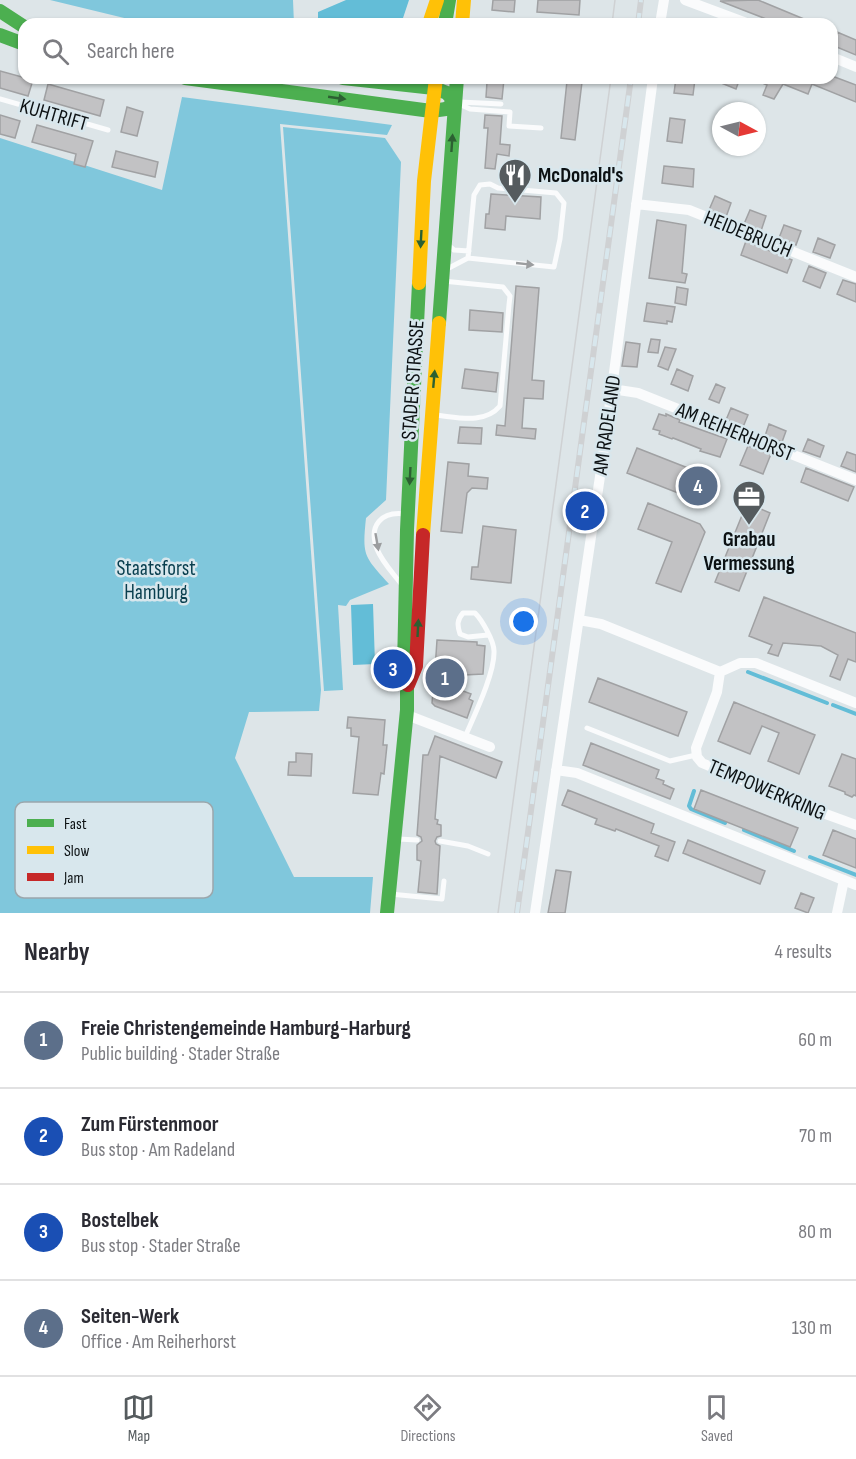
<!DOCTYPE html>
<html lang="en">
<head>
<meta charset="utf-8">
<style>
	:root { --surface:#fff; --page:#f7f7f7; --text:#2b2b33; --muted:#7c7c81; --line:#e1e1e2; --accent:#555b5e }
	body { margin:0; font-family:"Sofia Sans Condensed",sans-serif; background:var(--page); color:var(--text) }
	.compass { position:absolute; left:712px; top:102px; width:54px; height:54px; border-radius:50%; background:var(--surface); box-shadow:0 2px 4px #0004; rotate:97deg }
	.you { position:absolute; left:524px; top:622px; width:21px; height:21px; margin:-15px; border:4px solid #fff; border-radius:50%; background:#1a73e8; box-shadow:0 0 0 9px #1a73e833 }
	.badge { display:grid; place-items:center; width:39px; height:39px; border-radius:50%; background:var(--accent); color:#fff; font-size:20px; font-weight:700 }
	.pin { position:absolute; translate:-50% -50%; border:3px solid #fff; box-shadow:0 2px 6px #0006 }
	.list { margin:0; padding:0; list-style:none }
	h2 { display:flex; justify-content:space-between; align-items:center; height:78px; margin:0; padding:0 24px; font-size:26px }
	h2 small { font-size:20px; font-weight:400; color:var(--muted) }
	.list li { display:grid; grid-template-columns:39px 1fr auto; gap:18px; align-items:center; box-sizing:border-box; height:96px; padding:0 24px; border-top:2px solid var(--line) }
	.list b { display:block; font-size:22px; white-space:nowrap }
	.list p { margin:0; font-size:20px; white-space:nowrap; color:var(--muted) }
	.list em { font-size:20px; font-style:normal; color:var(--muted) }
	.icon { flex:none; width:33px; height:33px; fill:none; stroke:currentColor; stroke-width:2; stroke-linecap:round; stroke-linejoin:round }
	.map { position:relative; flex:none; width:856px; height:913px; overflow:hidden }
	.search { position:absolute; background:var(--surface); box-shadow:0 2px 4px #0004; left:18px; right:18px; top:18px; height:66px; display:flex; align-items:center; gap:15px; box-sizing:border-box; padding:0 21px; border-radius:18px; color:var(--muted); font-size:22px }
	.sheet { height:462px; background:var(--surface) }
	nav { display:flex; justify-content:space-around; align-items:center; box-sizing:border-box; height:84px; border-top:2px solid var(--line); background:var(--surface); font-size:16px; color:var(--muted) }
	nav a { display:grid; justify-items:center; gap:3px }
	nav .on { color:var(--accent) }
	.map>svg:first-child { display:block }
	.forest { fill:#80c7dc }
	.water { fill:#63bdd7 }
	.lines { fill:none; stroke-linecap:round; stroke-linejoin:round }
	.stream { stroke:#63bdd7; stroke-width:4 }
	.building { fill:#c2c2c4; stroke:#a0a1a3; stroke-width:1.5 }
	.lane { stroke:#fafbfc; stroke-width:5 }
	.street { stroke:#fafbfc; stroke-width:10 }
	.fast { stroke:#4caf50; stroke-width:14 }
	.slow { stroke:#ffc107; stroke-width:14 }
	.jam { stroke:#c62828; stroke-width:14 }
	.tram { stroke:#cfd1d3; stroke-width:1.5 }
	.rail-casing { stroke:#cfd1d3; stroke-width:6 }
	.rail { stroke:#d8e7ed; stroke-width:4; stroke-dasharray:11; stroke-linecap:butt }
	.oneway { fill:#2c6032 }
	.oneway2 { fill:#9b9d9f }
	.labels { text-anchor:middle; dominant-baseline:central; stroke-width:5; stroke-linejoin:round; paint-order:stroke }
	.street-label { font-size:21px; fill:#0c1113; stroke:#d8e7ed }
	.poi-label { font-size:21px; font-weight:bold; fill:#0c1113; stroke:#d8e7ed; text-anchor:start }
	.park-label { font-size:21px; fill:#083e4e; stroke:#d8e7ed }
	.key { fill:#d8e7ed; stroke:#9ba7ac; stroke-width:1.5 }
	.key-label { font-size:16px; fill:#0c1113 }
</style>
</head>
<body>
<div class="map">
<svg width="856" height="913" viewBox="0 0 856 913">
	<rect width="100%" height="100%" fill="#dde5e8"/>
	<!-- forest -->
	<path class="forest" d="M50,0H293L294,24H149Z
		M182,97L392,125L387,135L280,124L321,690L319,711L249,712L235,758L294,877H373L370,913H0V138L162,190Z
		M283,127L385,138L401,162L386,500L366,518C362,556 364,556 389,584L350,600L346,606L338,605L343,690L324,691Z"/>
	<!-- water -->
	<path class="water" d="M346,0H409L401,24H318V12Z
		M373,604L375,664L353,665L351,605Z"/>
	<g class="lines">
		<!-- stream -->
		<path class="stream" d="M748,672L827,703
			M833,705L856,714
			M694,791L689,806L691,809L725,823
			M744,830L794,851
			M810,857L856,875"/>
	</g>
	<!-- building -->
	<path class="building" d="M493,0H515L514,12L492,10Z
		M538,0H580L579,15L537,12Z
		M758,0L816,24H779L720,1Z
		M837,32L856,40V55L832,45Z
		M0,71L33,80L28,96L0,88Z
		M832,76L856,85V102L812,84L808,94L783,84L774,99L763,95L767,85L750,78H832Z
		M492,78L504,79L502,99L486,97L487,82L491,83Z
		M676,78L695,79L693,95L674,93Z
		M709,78H740L736,89Z
		M567,81L582,82L575,140L561,138Z
		M48,84L104,100L100,116L44,100Z
		M127,107L143,112L137,136L121,132Z
		M0,115L20,121L15,138L0,134Z
		M485,115L502,116L500,144L510,145L509,156L497,154L495,169L485,168L488,128H484Z
		M670,118L685,120L682,143L667,141Z
		M37,125L93,141L85,167L74,164L76,154L32,142Z
		M116,151L158,162L155,177L112,167Z
		M664,166L694,169L693,187L662,183Z
		M491,194L541,197L540,219L506,216L505,230L485,228L486,214H489Z
		M715,196L731,203L726,217L709,210Z
		M750,210L766,216L761,231L744,224Z
		M657,220L686,225L682,273L687,274L685,283L649,278Z
		M784,225L801,231L796,245L779,238Z
		M818,238L835,245L830,258L813,252Z
		M746,241L792,260L787,273L741,255Z
		M809,266L826,273L820,288L803,281Z
		M843,280L856,284V302L837,294Z
		M516,286L539,288L532,380L544,381L543,399L524,398L522,428L536,429L535,439L496,435L497,425L505,426Z
		M677,287L688,289L686,305L675,303Z
		M647,303L675,307L672,322L667,321V324L644,321Z
		M470,310L503,313L502,332L469,330Z
		M651,339L660,340L658,353L648,352Z
		M626,342L640,344L637,367L622,366Z
		M665,347L676,349L668,370L658,366Z
		M465,369L498,373L496,392L462,388Z
		M677,369L693,376L688,391L671,384Z
		M716,384L725,388L719,403L709,399Z
		M731,408L748,415L743,427L726,420Z
		M659,414L666,416V414L680,420L679,422L727,439L720,457L700,451L701,449L673,438L672,439L659,434L660,431L653,429Z
		M769,424L786,431L782,442L765,436Z
		M460,427L482,428L481,444L458,443Z
		M808,439L824,446L820,457L803,451Z
		M748,446L771,454L763,474L740,465Z
		M637,448L716,479L709,497L701,502L627,473Z
		M847,452L856,455V472L841,466Z
		M448,462L469,464L468,476L488,478L487,489L472,488L467,493L462,533L441,531Z
		M806,468L854,487L848,501L801,482Z
		M648,503L700,524L705,532L681,592L656,583L672,542L638,529Z
		M747,503L770,513L739,591L715,582Z
		M483,526L516,530L511,583L471,579L472,567H478Z
		M764,597L856,633V662L848,659L840,680L830,676L838,655L821,646L783,643L778,656L768,653L772,645L749,636Z
		M437,640L477,642V645L485,646L483,674L464,675L463,691L471,694L469,699L473,701L467,718L435,706L432,703L434,681H426L427,669L435,670Z
		M598,678L687,712L678,736L589,702Z
		M734,702L815,735L799,774L768,761L779,733L762,726L750,754L718,741Z
		M348,717L385,720L383,745H387L384,774L381,773L378,795L353,793L359,737L351,736V728H347Z
		M435,736L502,762L496,778L440,756L435,819L438,820L437,824L441,825V836L437,837L435,841L436,844L440,846L437,894L418,892L421,861L417,860V845L422,841L421,837L417,835L423,755H428Z
		M591,743L659,770L656,778L664,781L663,784L674,789L670,799L583,765Z
		M296,753L312,754L311,776L288,775L289,762H296Z
		M842,754L856,759V796L854,795L852,797L845,794V792L829,786Z
		M568,790L654,824L651,833L675,842L668,861L655,856L659,846L616,829L615,831L595,824L597,819L562,805Z
		M701,790L798,828L790,847L694,809Z
		M833,830L856,839V868L823,855Z
		M688,840L765,871L760,884L683,853Z
		M556,870L571,872L565,913H548Z
		M801,893L814,898L808,913L795,908Z"/>
	<g class="lines">
		<!-- lane -->
		<path class="lane" d="M0,99L108,130
			M460,102L501,104
			M459,104L470,109L510,112L509,126L541,128
			M448,245L454,250L469,251
			M447,269L468,258L554,267L560,239L564,203L556,193L498,188L490,184L480,185L474,195L468,258
			M435,415C457,417 484,425 500,406L509,305L510,296L503,287L443,281
			M402,585C393,573 382,562 377,549C368,525 382,511 405,514
			M587,728L670,761L696,755
			M465,737C474,716 495,673 494,651C494,641 482,620 475,613H463C457,620 457,625 460,634L468,637L488,635
			M398,839L417,840
			M440,841L468,846L488,854
			M390,894L442,899L444,881"/>
		<!-- street -->
		<path class="street" d="M685,0L749,24
			M660,24L664,0
			M832,57L856,67
			M636,204L689,210L856,277
			M612,389L638,393L856,480
			M579,620L601,624L720,672L740,663H756L856,703
			M720,672L717,692L696,748L697,757L702,763L812,809L856,825
			M407,715L490,747
			M556,770L577,773L856,885
			M535,913L602,463L653,78
			M837,913L844,880"/>
		<!-- fast -->
		<path class="fast" d="M0,11L23,26
			M445,24L449,0
			M0,35L24,44
			M185,78L431,111L446,109L455,102L447,93L434,88L343,78
			M439,323L457,78
			M387,913L407,710V688L404,667L407,530L419,283"/>
		<!-- slow -->
		<path class="slow" d="M429,24L437,0
			M462,24L464,0
			M419,283L424,181L436,78
			M423,535L439,323"/>
		<!-- jam -->
		<path class="jam" d="M408,685L416,666L423,535"/>
		<!-- tram -->
		<path class="tram" d="M612,24L615,0
			M498,913L611,78"/>
		<!-- rail casing -->
		<g class="rail-casing">
			<path id="rail" d="M638,24L641,0
				M517,913L631,78"/>
		</g>
		<!-- rail -->
		<use href="#rail" class="rail"/>
	</g>
	<!-- one-way arrows -->
	<defs><path id="oneway-solid" d="M-6-.8H1V-3.2L6.5 0L1 3.2V.8H-6Z" transform="scale(1.5)"/></defs>
	<g class="oneway">
		<use href="#oneway-solid" transform="translate(337 98) rotate(8)"/>
		<use href="#oneway-solid" transform="translate(452 143) rotate(-86)"/>
		<use href="#oneway-solid" transform="translate(421 239) rotate(93)"/>
		<use href="#oneway-solid" transform="translate(434 379) rotate(-85)"/>
		<use href="#oneway-solid" transform="translate(410 476) rotate(93)"/>
		<use href="#oneway-solid" transform="translate(418 628) rotate(-87)"/>
	</g>
	<g class="oneway2">
		<use href="#oneway-solid" transform="translate(525 264) rotate(6)"/>
		<use href="#oneway-solid" transform="translate(377 542) rotate(80)"/>
	</g>
	<!-- icons -->
	<defs>
		<g id="restaurant-pin" transform="scale(1.725)"><path d="M0 17L-7.5 6A9.5 9.5 0 1 1 7.5 6Z" fill="#555b5e" stroke="#d8e7ed"/><path d="M-5-6h1v4h1v-4h1v4h1v-4h1v5L-1.5 .5V6h-2V.5L-5-1ZM5-6V6H3V1.5H1.5Q1.5-4 5-6Z" fill="#fff"/></g>
		<g id="office-pin" transform="scale(1.725)"><path d="M0 17L-7.5 6A9.5 9.5 0 1 1 7.5 6Z" fill="#555b5e" stroke="#d8e7ed"/><path d="M-6-3h4V-5.5h4V-3h4V5H-6ZM-1-4.5V-3h2v-1.5ZM-6 0V1H6V0Z" fill="#fff"/></g>
	</defs>
	<g fill-rule="evenodd">
		<use href="#restaurant-pin" x="515" y="175"/>
		<use href="#office-pin" x="749" y="497"/>
	</g>
	<g class="labels">
		<!-- street labels -->
		<g class="street-label">
			<text transform="translate(54 115) rotate(16)">KUHTRIFT</text>
			<text transform="translate(748 234) rotate(22)">HEIDEBRUCH</text>
			<text transform="translate(413 380) rotate(-86)">STADER STRASSE</text>
			<text transform="translate(607 425) rotate(-82)">AM RADELAND</text>
			<text transform="translate(735 432) rotate(22)">AM REIHERHORST</text>
			<text transform="translate(767 790) rotate(23)">TEMPOWERKRING</text>
		</g>
		<!-- poi labels -->
		<g class="poi-label">
			<text x="538" y="175">McDonald's</text>
			<text x="749" y="539" text-anchor="middle">Grabau<tspan x="749" dy="24">Vermessung</tspan></text>
		</g>
		<!-- park labels -->
		<g class="park-label">
			<text x="156" y="568">Staatsforst<tspan x="156" dy="24">Hamburg</tspan></text>
		</g>
	</g>
	<!-- legend -->
	<rect x="15" y="802" width="198" height="96" rx="9" class="key"/>
	<rect x="27" y="819" width="27" height="8" fill="#4caf50"/>
	<rect x="27" y="846" width="27" height="8" fill="#ffc107"/>
	<rect x="27" y="873" width="27" height="8" fill="#c62828"/>
	<g class="key-label">
		<text x="64" y="829">Fast</text>
		<text x="64" y="856">Slow</text>
		<text x="64" y="883">Jam</text>
	</g>
</svg>
<svg class="compass" viewBox="-18 -18 36 36"><path d="M0-13l5 13h-10z" fill="#e53935"/><path d="M0 13l5-13h-10z" fill="#7c7c81"/></svg>
<div class="you"></div>
<div class="pin badge" style="left:445px;top:678px;background:#5c6f8a">1</div>
<div class="pin badge" style="left:585px;top:511px;background:#1a4fb4">2</div>
<div class="pin badge" style="left:393px;top:669px;background:#1a4fb4">3</div>
<div class="pin badge" style="left:698px;top:486px;background:#5c6f8a">4</div>
<div class="search"><svg class="icon" aria-label="search" viewBox="0 0 24 24"><circle cx="10" cy="10" r="6"/><path d="M15 15l6 6"/></svg>Search here</div>
</div>
<section class="sheet">
<h2>Nearby<small>4 results</small></h2>
<ul class="list">
<li><span class="badge" style="background:#5c6f8a">1</span><div><b>Freie Christengemeinde Hamburg-Harburg</b><p>Public building · Stader Straße</p></div><em>60 m</em></li>
<li><span class="badge" style="background:#1a4fb4">2</span><div><b>Zum Fürstenmoor</b><p>Bus stop · Am Radeland</p></div><em>70 m</em></li>
<li><span class="badge" style="background:#1a4fb4">3</span><div><b>Bostelbek</b><p>Bus stop · Stader Straße</p></div><em>80 m</em></li>
<li><span class="badge" style="background:#5c6f8a">4</span><div><b>Seiten-Werk</b><p>Office · Am Reiherhorst</p></div><em>130 m</em></li>
</ul>
</section>
<nav>
<a class="on"><svg class="icon" aria-label="map" viewBox="0 0 24 24"><path d="M3 6l6-2 6 2 6-2v14l-6 2-6-2-6 2zM9 4v14M15 6v14"/></svg>Map</a>
<a><svg class="icon" aria-label="directions" viewBox="0 0 24 24"><path d="M12 3l9 9-9 9-9-9zM9 14v-3h6M13 9l2 2-2 2"/></svg>Directions</a>
<a><svg class="icon" aria-label="saved" viewBox="0 0 24 24"><path d="M7 4h10v16l-5-4-5 4z"/></svg>Saved</a>
</nav>
</body>
</html>
